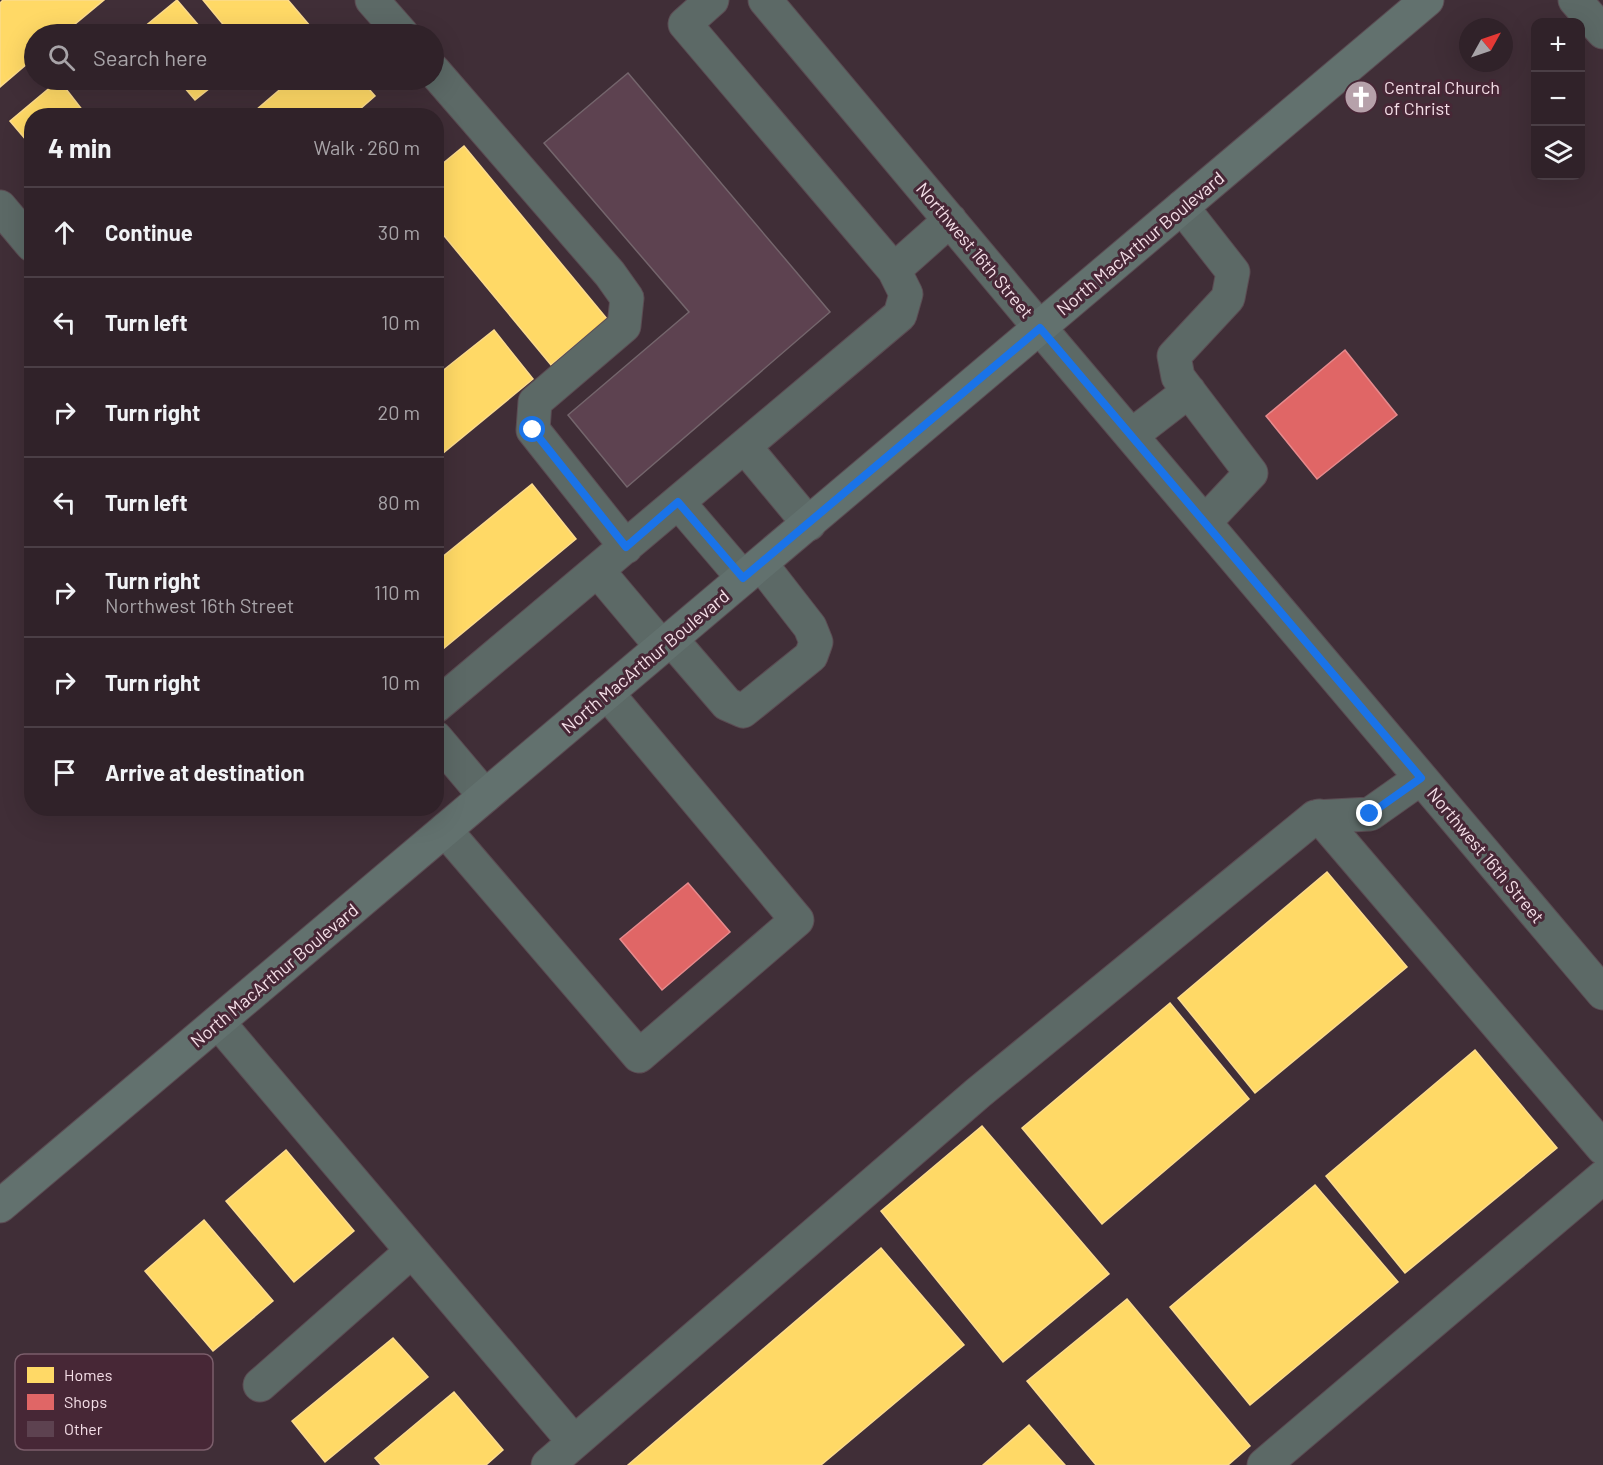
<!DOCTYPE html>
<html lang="en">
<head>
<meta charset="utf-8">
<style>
	:root { --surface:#302229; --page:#382a31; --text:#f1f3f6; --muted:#a8a4a8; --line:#4b3f46 }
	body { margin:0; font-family:Barlow,sans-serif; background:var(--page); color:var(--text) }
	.controls { position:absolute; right:18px; top:18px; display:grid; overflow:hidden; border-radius:12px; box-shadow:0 6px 24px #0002 }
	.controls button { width:54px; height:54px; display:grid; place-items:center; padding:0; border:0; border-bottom:2px solid var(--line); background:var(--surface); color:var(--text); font:30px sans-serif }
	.compass { position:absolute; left:1459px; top:18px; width:54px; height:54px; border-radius:50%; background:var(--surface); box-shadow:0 6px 24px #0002; rotate:50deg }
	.stop { position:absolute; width:18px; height:18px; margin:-14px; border:4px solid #1a73e8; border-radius:50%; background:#fff }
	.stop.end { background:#1a73e8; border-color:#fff; box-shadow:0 2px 6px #0008 }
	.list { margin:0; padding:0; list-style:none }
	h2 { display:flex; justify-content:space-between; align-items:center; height:78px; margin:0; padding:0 24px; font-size:26px }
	h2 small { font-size:20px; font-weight:400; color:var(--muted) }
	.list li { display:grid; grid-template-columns:39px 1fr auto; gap:18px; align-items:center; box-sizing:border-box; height:90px; padding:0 24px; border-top:2px solid var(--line) }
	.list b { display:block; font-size:22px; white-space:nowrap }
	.list p { margin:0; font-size:20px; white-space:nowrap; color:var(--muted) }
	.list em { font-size:20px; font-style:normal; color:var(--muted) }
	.icon { flex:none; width:33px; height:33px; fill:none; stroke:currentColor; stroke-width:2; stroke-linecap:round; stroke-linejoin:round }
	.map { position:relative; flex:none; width:1603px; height:1465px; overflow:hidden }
	.search { position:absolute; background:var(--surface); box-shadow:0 6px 24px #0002; left:24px; top:24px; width:420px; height:66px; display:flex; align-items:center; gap:15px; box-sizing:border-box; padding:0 21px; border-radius:33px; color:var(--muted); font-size:22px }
	.panel { position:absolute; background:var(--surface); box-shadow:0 6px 24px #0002; left:24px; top:108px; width:420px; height:708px; border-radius:24px }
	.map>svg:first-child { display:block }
	.homes { fill:#ffd966; stroke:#fcdb8d; stroke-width:1.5 }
	.shops { fill:#e06666; stroke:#e68a8d; stroke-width:1.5 }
	.building { fill:#5d4250; stroke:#74656c; stroke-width:1.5 }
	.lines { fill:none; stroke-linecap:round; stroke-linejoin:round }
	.minor-casing { stroke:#5b4c53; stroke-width:35 }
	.major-casing { stroke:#5b4c53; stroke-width:35 }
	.minor { stroke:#5c6966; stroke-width:33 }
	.major { stroke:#62716e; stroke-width:33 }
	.route { stroke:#1a73e8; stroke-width:8 }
	.labels { text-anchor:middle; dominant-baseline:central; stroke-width:6; stroke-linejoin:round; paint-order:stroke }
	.poi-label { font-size:18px; fill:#f5dfe8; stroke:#472736; text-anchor:start }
	.street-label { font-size:18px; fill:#f5dfe8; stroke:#472736 }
	.key { fill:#472736; stroke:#7b5e6b; stroke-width:1.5 }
	.key-label { font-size:16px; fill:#f5dfe8 }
</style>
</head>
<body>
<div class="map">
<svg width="1603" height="1465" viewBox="0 0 1603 1465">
	<rect width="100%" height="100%" fill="#402e37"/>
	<!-- homes -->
	<path class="homes" d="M3,0H104L63,34H34V58L0,87V3Z
		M177,0L206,34H140L138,32Z
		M203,0H288L310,26L300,34H231Z
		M59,80L87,116H32V147L10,121Z
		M178,80H220L195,100Z
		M291,80H361L375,96L352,116H249Z
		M464,146L607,319L551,365L436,226V169Z
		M494,330L533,379L436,459V376Z
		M532,484L576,539L443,649L436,641V562Z
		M1327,872L1407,967L1255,1093L1178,998Z
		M1170,1003L1249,1099L1102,1224L1022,1128Z
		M1475,1050L1557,1148L1405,1273L1326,1176Z
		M982,1126L1109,1274L1003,1362L881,1211Z
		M286,1150L354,1231L294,1282L226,1201Z
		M1315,1185L1398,1282L1250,1405L1170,1307Z
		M204,1220L273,1301L213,1351L145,1271Z
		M881,1248L964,1345L821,1465H628Z
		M1127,1299L1250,1446L1228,1465H1096L1027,1381Z
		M393,1338L428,1377L325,1462L292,1421Z
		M454,1392L503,1450L486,1465H381L375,1458Z
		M1029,1425L1065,1465H983Z"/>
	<!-- shops -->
	<path class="shops" d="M1345,350L1397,415L1317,479L1266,416Z
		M688,883L730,932L662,990L620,939Z"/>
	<!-- building -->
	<path class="building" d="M628,73L830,312L627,487L568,415L689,312L544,143Z"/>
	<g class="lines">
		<!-- minor casing -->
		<g class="minor-casing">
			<path id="minor" d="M372,0L402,34
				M712,0L685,24L894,270
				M765,0L1040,328L1603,993
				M1575,0L1603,32
				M434,71L610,274L627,298L624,326L535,402L533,430L626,547
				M0,207L32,245
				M1182,207L1233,272L1228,298L1174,356L1178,377L1251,473L1205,522
				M1132,435L1189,391
				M745,447L809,524
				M678,502L743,578
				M598,571L662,647
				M671,639L727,704L743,711L811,656L816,642L810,627L761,564
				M436,706L900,315L906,294L894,270L950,220
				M436,738L485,796
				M1319,816L1603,1148
				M445,830L639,1056L797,920L607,693
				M218,1022L574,1442
				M260,1385L412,1251
				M548,1465L978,1093L1315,817L1370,814L1421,778
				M1264,1465L1603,1177"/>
		</g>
		<!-- major casing -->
		<g class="major-casing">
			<path id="major" d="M0,1206L1427,0"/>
		</g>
		<!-- minor -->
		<use href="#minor" class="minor"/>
		<!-- major -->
		<use href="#major" class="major"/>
	</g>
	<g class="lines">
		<!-- route -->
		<path class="route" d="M533,430L626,547L678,502L743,578L1040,328L1421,778L1370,814"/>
	</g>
	<!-- icons -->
	<defs>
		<g id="church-disc" transform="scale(1.725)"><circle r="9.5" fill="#b6a1aa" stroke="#472736"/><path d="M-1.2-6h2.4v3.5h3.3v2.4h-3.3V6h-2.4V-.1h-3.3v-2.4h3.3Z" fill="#fff"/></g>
	</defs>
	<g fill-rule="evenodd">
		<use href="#church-disc" x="1361" y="97"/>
	</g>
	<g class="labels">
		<!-- poi labels -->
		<g class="poi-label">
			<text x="1384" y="87">Central Church<tspan x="1384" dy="21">of Christ</tspan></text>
		</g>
		<!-- street labels -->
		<g class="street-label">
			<text transform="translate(1140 243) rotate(-40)">North MacArthur Boulevard</text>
			<text transform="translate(975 250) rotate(50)">Northwest 16th Street</text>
			<text transform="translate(645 661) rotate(-40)">North MacArthur Boulevard</text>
			<text transform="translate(1486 855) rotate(50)">Northwest 16th Street</text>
			<text transform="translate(274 975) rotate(-40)">North MacArthur Boulevard</text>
		</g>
	</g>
	<!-- legend -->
	<rect x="15" y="1354" width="198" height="96" rx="9" class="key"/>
	<rect x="27" y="1367" width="27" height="16" fill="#ffd966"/>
	<rect x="27" y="1394" width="27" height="16" fill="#e06666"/>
	<rect x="27" y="1421" width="27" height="16" fill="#5d4250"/>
	<g class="key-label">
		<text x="64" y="1381">Homes</text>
		<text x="64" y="1408">Shops</text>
		<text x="64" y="1435">Other</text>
	</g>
</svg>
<div class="controls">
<button>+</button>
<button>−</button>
<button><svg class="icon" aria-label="layers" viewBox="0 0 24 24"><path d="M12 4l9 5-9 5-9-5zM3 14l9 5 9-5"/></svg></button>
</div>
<svg class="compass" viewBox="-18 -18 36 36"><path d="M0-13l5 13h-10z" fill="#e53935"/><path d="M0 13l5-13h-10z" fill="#a8a4a8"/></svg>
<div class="stop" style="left:533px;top:430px"></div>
<div class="stop end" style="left:1370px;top:814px"></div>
<div class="search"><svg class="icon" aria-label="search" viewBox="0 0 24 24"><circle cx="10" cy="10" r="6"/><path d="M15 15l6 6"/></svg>Search here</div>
<section class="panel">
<h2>4 min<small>Walk · 260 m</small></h2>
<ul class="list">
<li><svg class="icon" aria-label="ahead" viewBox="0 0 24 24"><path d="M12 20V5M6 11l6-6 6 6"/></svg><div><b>Continue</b></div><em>30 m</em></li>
<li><svg class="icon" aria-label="left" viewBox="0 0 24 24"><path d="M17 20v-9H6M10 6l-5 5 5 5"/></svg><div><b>Turn left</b></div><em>10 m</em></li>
<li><svg class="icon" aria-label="right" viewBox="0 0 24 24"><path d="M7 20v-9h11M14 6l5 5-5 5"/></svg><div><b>Turn right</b></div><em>20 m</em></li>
<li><svg class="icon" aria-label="left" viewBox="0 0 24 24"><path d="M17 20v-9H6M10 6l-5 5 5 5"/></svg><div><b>Turn left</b></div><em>80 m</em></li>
<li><svg class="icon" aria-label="right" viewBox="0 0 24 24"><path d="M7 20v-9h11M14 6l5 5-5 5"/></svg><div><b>Turn right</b><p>Northwest 16th Street</p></div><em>110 m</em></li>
<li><svg class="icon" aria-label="right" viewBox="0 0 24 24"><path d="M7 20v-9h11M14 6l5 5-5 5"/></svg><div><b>Turn right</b></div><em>10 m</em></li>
<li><svg class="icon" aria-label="arrive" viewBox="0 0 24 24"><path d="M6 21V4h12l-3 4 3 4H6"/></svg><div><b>Arrive at destination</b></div></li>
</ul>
</section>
</div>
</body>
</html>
